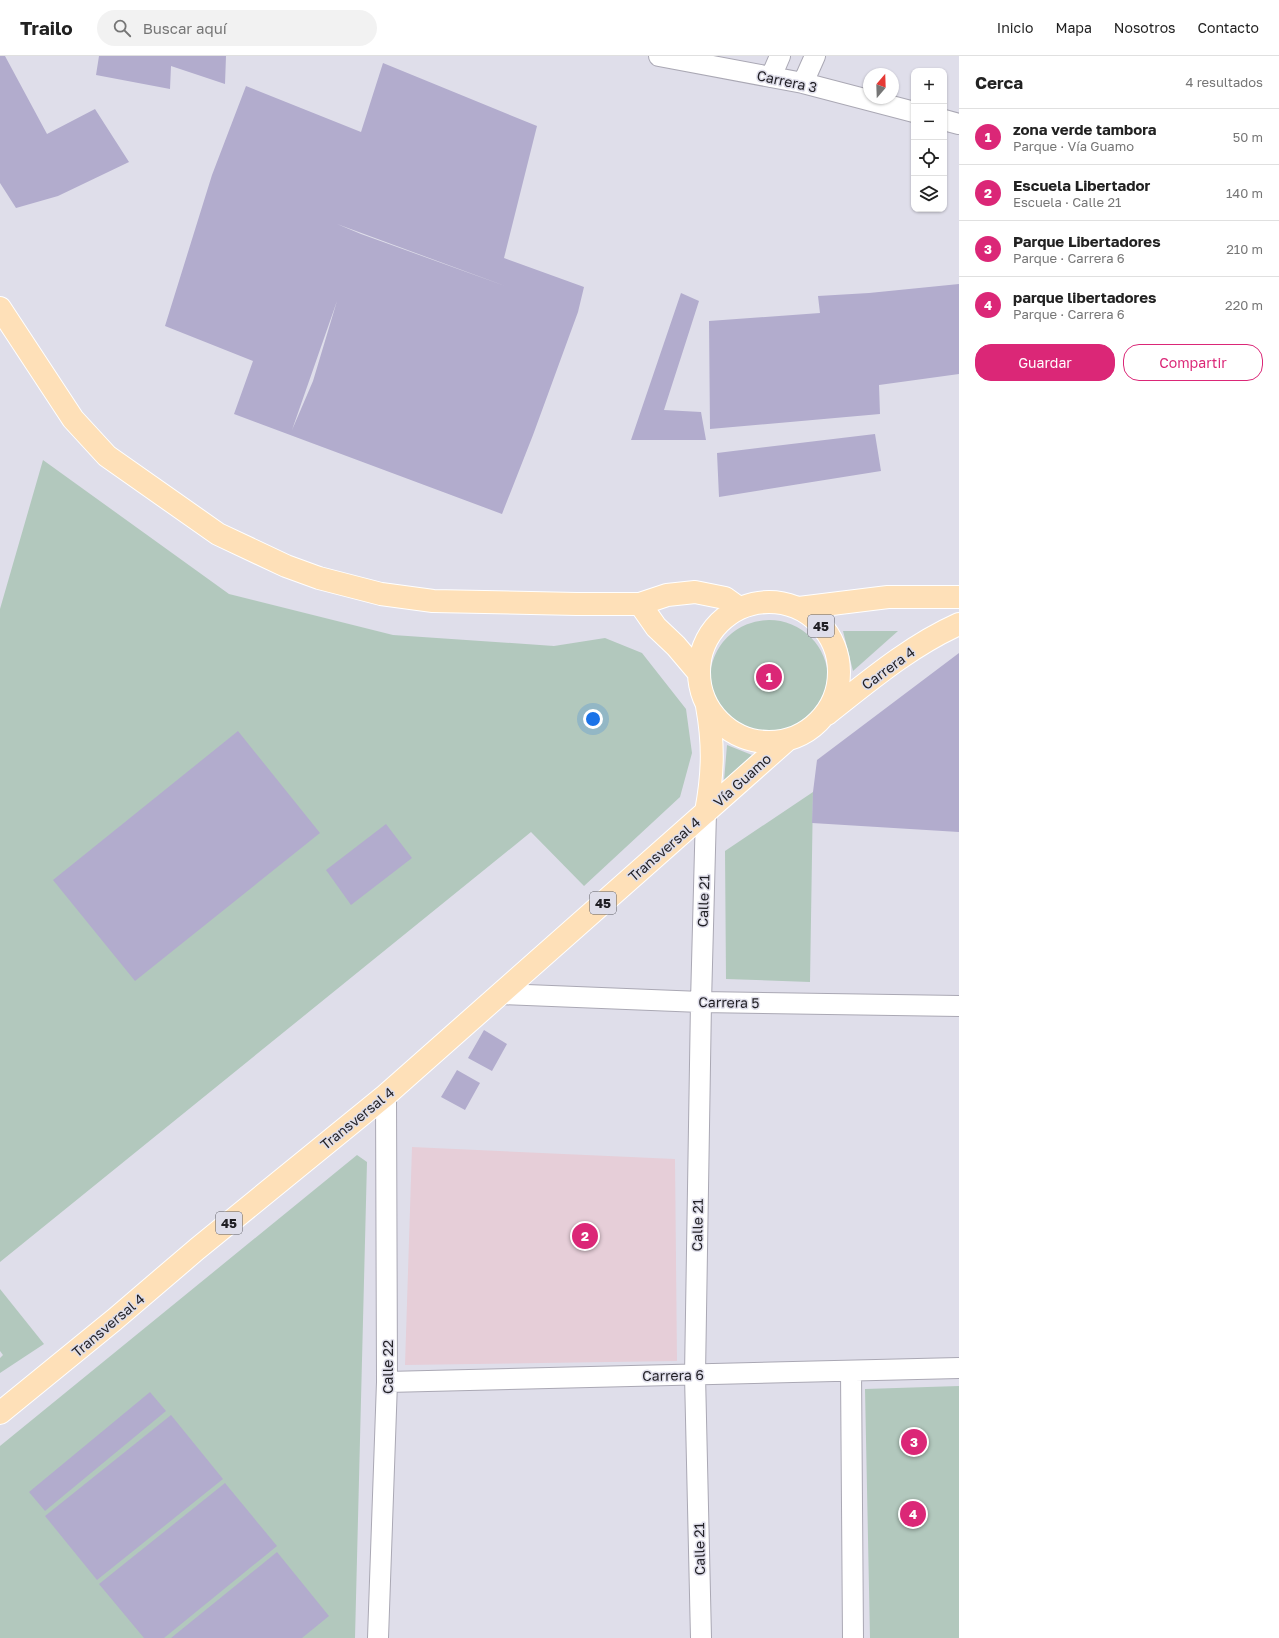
<!DOCTYPE html>
<html lang="es">
<head>
<meta charset="utf-8">
<style>
	:root { --surface:#fff; --page:#f2f2f2; --text:#222; --muted:#767676; --line:#e0e0e0; --accent:#db2777 }
	body { margin:0; font-family:"Golos Text",sans-serif; background:var(--page); color:var(--text) }
	.controls { position:absolute; right:12px; top:12px; display:grid; overflow:hidden; border-radius:8px; box-shadow:0 1px 3px #0004 }
	.controls button { width:36px; height:36px; display:grid; place-items:center; padding:0; border:0; border-bottom:1px solid var(--line); background:var(--surface); color:var(--text); font:20px sans-serif }
	.compass { position:absolute; left:863px; top:12px; width:36px; height:36px; border-radius:50%; background:var(--surface); box-shadow:0 1px 3px #0004; rotate:19deg }
	.you { position:absolute; left:593px; top:663px; width:14px; height:14px; margin:-10px; border:3px solid #fff; border-radius:50%; background:#1a73e8; box-shadow:0 0 0 6px #1a73e833 }
	.badge { display:grid; place-items:center; width:26px; height:26px; border-radius:50%; background:var(--accent); color:#fff; font-size:13px; font-weight:700 }
	.pin { position:absolute; translate:-50% -50%; border:2px solid #fff; box-shadow:0 1px 4px #0006 }
	.list { margin:0; padding:0; list-style:none }
	h2 { display:flex; justify-content:space-between; align-items:center; height:52px; margin:0; padding:0 16px; font-size:17px }
	h2 small { font-size:13px; font-weight:400; color:var(--muted) }
	.list li { display:grid; grid-template-columns:26px 1fr auto; gap:12px; align-items:center; box-sizing:border-box; height:56px; padding:0 16px; border-top:1px solid var(--line) }
	.list b { display:block; font-size:15px; white-space:nowrap }
	.list p { margin:0; font-size:13px; white-space:nowrap; color:var(--muted) }
	.list em { font-size:13px; font-style:normal; color:var(--muted) }
	.actions { display:flex; gap:8px; padding:12px 16px }
	.actions a { flex:1; padding:9px 0; border:1px solid var(--accent); border-radius:16px; text-align:center; font-size:14px; color:var(--accent) }
	.actions .main { background:var(--accent); color:#fff }
	.icon { flex:none; width:22px; height:22px; fill:none; stroke:currentColor; stroke-width:2; stroke-linecap:round; stroke-linejoin:round }
	.map { position:relative; flex:none; width:959px; height:1582px; overflow:hidden }
	header { display:flex; align-items:center; gap:24px; box-sizing:border-box; height:56px; padding:0 20px; background:var(--surface); border-bottom:1px solid var(--line) }
	header strong { font-size:19px }
	nav { display:flex; gap:22px; margin-inline-start:auto; font-size:14px }
	.search { width:280px; height:36px; background:var(--page); display:flex; align-items:center; gap:10px; box-sizing:border-box; padding:0 14px; border-radius:22px; color:var(--muted); font-size:15px }
	main { display:flex }
	aside { flex:1; background:var(--surface) }
	.map>svg:first-child { display:block }
	.education { fill:#e6ced8 }
	.green { fill:#b2c8bd }
	.building { fill:#b2accd; fill-rule:evenodd }
	.lines { fill:none; stroke-linecap:round; stroke-linejoin:round }
	.street-casing { stroke:#aaa8b4; stroke-width:22 }
	.primary-casing { stroke:#fff; stroke-width:24 }
	.street { stroke:#fff; stroke-width:20 }
	.primary { stroke:#fee0b8; stroke-width:22 }
	.labels { text-anchor:middle; dominant-baseline:central; stroke-width:3; stroke-linejoin:round; paint-order:stroke }
	.shield { fill:#dfdeea; stroke:#59585f; stroke-width:1 }
	.shield-label { font-size:13px; font-weight:bold; fill:#201f24 }
	.street-label { font-size:14px; fill:#201f24; stroke:#dfdeea }
</style>
</head>
<body>
<header>
<strong>Trailo</strong>
<div class="search"><svg class="icon" aria-label="search" viewBox="0 0 24 24"><circle cx="10" cy="10" r="6"/><path d="M15 15l6 6"/></svg>Buscar aquí</div>
<nav><a>Inicio</a><a>Mapa</a><a>Nosotros</a><a>Contacto</a></nav>
</header>
<main>
<div class="map">
<svg width="959" height="1582" viewBox="0 0 959 1582">
	<rect width="100%" height="100%" fill="#dfdeea"/>
	<!-- education -->
	<path class="education" d="M412,1091L675,1103L677,1305L405,1309Z"/>
	<!-- green -->
	<path class="green" d="M43,404L229,538L393,579L554,590L605,582L642,597L686,653L692,697L680,741L584,830L531,776L0,1206V553Z
		M710 623a59 59 0 1 1 118 0a59 59 0 1 1-118 0Z
		M843,575H898L853,615Z
		M727,689L752,699L724,725Z
		M813,736L810,926L726,923L725,795Z
		M357,1099L367,1106L355,1582H0V1390Z
		M0,1233L44,1288L0,1317V1302L3,1299L0,1295Z
		M959,1330V1582H870L865,1333Z"/>
	<!-- building -->
	<path class="building" d="M0,0H5L47,78L95,53L129,106L58,140L16,152L0,127Z
		M99,0H226L225,28L171,10L170,33L96,19Z
		M383,7L537,70L504,202L584,231L578,256L533,379L502,458L234,358L253,305L165,270L212,119L246,30L361,76ZM337,168L508,231L361,178ZM337,245L313,325L292,374Z
		M959,228V318L879,329L880,358L710,373L709,265L820,257L818,240L869,237Z
		M681,237L699,245L664,354L701,356L706,384H631Z
		M875,378L881,415L719,441L717,397Z
		M959,597V776L812,767L813,736L817,704Z
		M238,675L320,777L135,925L53,824Z
		M386,768L412,802L351,849L326,814Z
		M484,974L507,988L492,1015L468,1002Z
		M457,1014L480,1027L465,1054L441,1041Z
		M150,1336L166,1355L45,1455L29,1436Z
		M171,1359L223,1423L97,1524L45,1460Z
		M225,1427L277,1490L164,1582H144L99,1528Z
		M277,1496L329,1560L302,1582H171Z"/>
	<g class="lines">
		<!-- street casing -->
		<g class="street-casing">
			<path id="street" d="M659,0L803,27L914,56
				M771,21L780,0
				M803,27L815,0
				M944,64L959,68
				M500,938L701,946L959,950
				M851,1315L853,1582
				M387,1326L959,1312
				M378,1582L387,1326L386,1039
				M701,1582L695,1319L701,946L706,756"/>
		</g>
		<!-- primary casing -->
		<g class="primary-casing">
			<path id="primary" d="M0,252L73,363L107,400L218,478L286,510L319,522L381,538L433,545L577,548H640L667,539L695,536L725,542L739,552
				M699 616a70 70 0 1 1 140 0a70 70 0 1 1-140 0Z
				M640,548L656,571L676,590L698,616
				M799,552L888,541H959
				M827,658C869,625 910,590 959,568
				M706,756C713,718 714,689 707,650
				M0,1357L114,1264L197,1193L386,1039L787,684"/>
		</g>
		<!-- street -->
		<use href="#street" class="street"/>
		<!-- primary -->
		<use href="#primary" class="primary"/>
	</g>
	<g class="labels">
		<!-- shield labels -->
		<g class="shield">
			<rect x="808" y="559" width="26" height="22" rx="3"/>
			<rect x="590" y="836" width="26" height="22" rx="3"/>
			<rect x="216" y="1156" width="26" height="22" rx="3"/>
		</g>
		<g class="shield-label">
			<text x="821" y="570">45</text>
			<text x="603" y="847">45</text>
			<text x="229" y="1167">45</text>
		</g>
		<!-- street labels -->
		<g class="street-label">
			<text transform="translate(787 25) rotate(12)">Carrera 3</text>
			<text transform="translate(888 612) rotate(-36)">Carrera 4</text>
			<text transform="translate(742 724) rotate(-42)">Vía Guamo</text>
			<text transform="translate(664 793) rotate(-41)">Transversal 4</text>
			<text transform="translate(703 845) rotate(-88)">Calle 21</text>
			<text transform="translate(729 946) rotate(1)">Carrera 5</text>
			<text transform="translate(357 1062) rotate(-39)">Transversal 4</text>
			<text transform="translate(697 1169) rotate(-89)">Calle 21</text>
			<text transform="translate(108 1269) rotate(-40)">Transversal 4</text>
			<text transform="translate(387 1311) rotate(-90)">Calle 22</text>
			<text transform="translate(673 1319) rotate(-1)">Carrera 6</text>
			<text transform="translate(699 1493) rotate(-91)">Calle 21</text>
		</g>
	</g>
</svg>
<div class="controls">
<button>+</button>
<button>−</button>
<button><svg class="icon" aria-label="locate" viewBox="0 0 24 24"><circle cx="12" cy="12" r="6"/><path d="M12 2v4M12 18v4M2 12h4M18 12h4"/></svg></button>
<button><svg class="icon" aria-label="layers" viewBox="0 0 24 24"><path d="M12 4l9 5-9 5-9-5zM3 14l9 5 9-5"/></svg></button>
</div>
<svg class="compass" viewBox="-18 -18 36 36"><path d="M0-13l5 13h-10z" fill="#e53935"/><path d="M0 13l5-13h-10z" fill="#767676"/></svg>
<div class="you"></div>
<div class="pin badge" style="left:769px;top:621px">1</div>
<div class="pin badge" style="left:585px;top:1180px">2</div>
<div class="pin badge" style="left:914px;top:1386px">3</div>
<div class="pin badge" style="left:913px;top:1458px">4</div>
</div>
<aside>
<h2>Cerca<small>4 resultados</small></h2>
<ul class="list">
<li><span class="badge">1</span><div><b>zona verde tambora</b><p>Parque · Vía Guamo</p></div><em>50 m</em></li>
<li><span class="badge">2</span><div><b>Escuela Libertador</b><p>Escuela · Calle 21</p></div><em>140 m</em></li>
<li><span class="badge">3</span><div><b>Parque Libertadores</b><p>Parque · Carrera 6</p></div><em>210 m</em></li>
<li><span class="badge">4</span><div><b>parque libertadores</b><p>Parque · Carrera 6</p></div><em>220 m</em></li>
</ul>
<div class="actions"><a class="main">Guardar</a><a>Compartir</a></div>
</aside>
</main>
</body>
</html>
